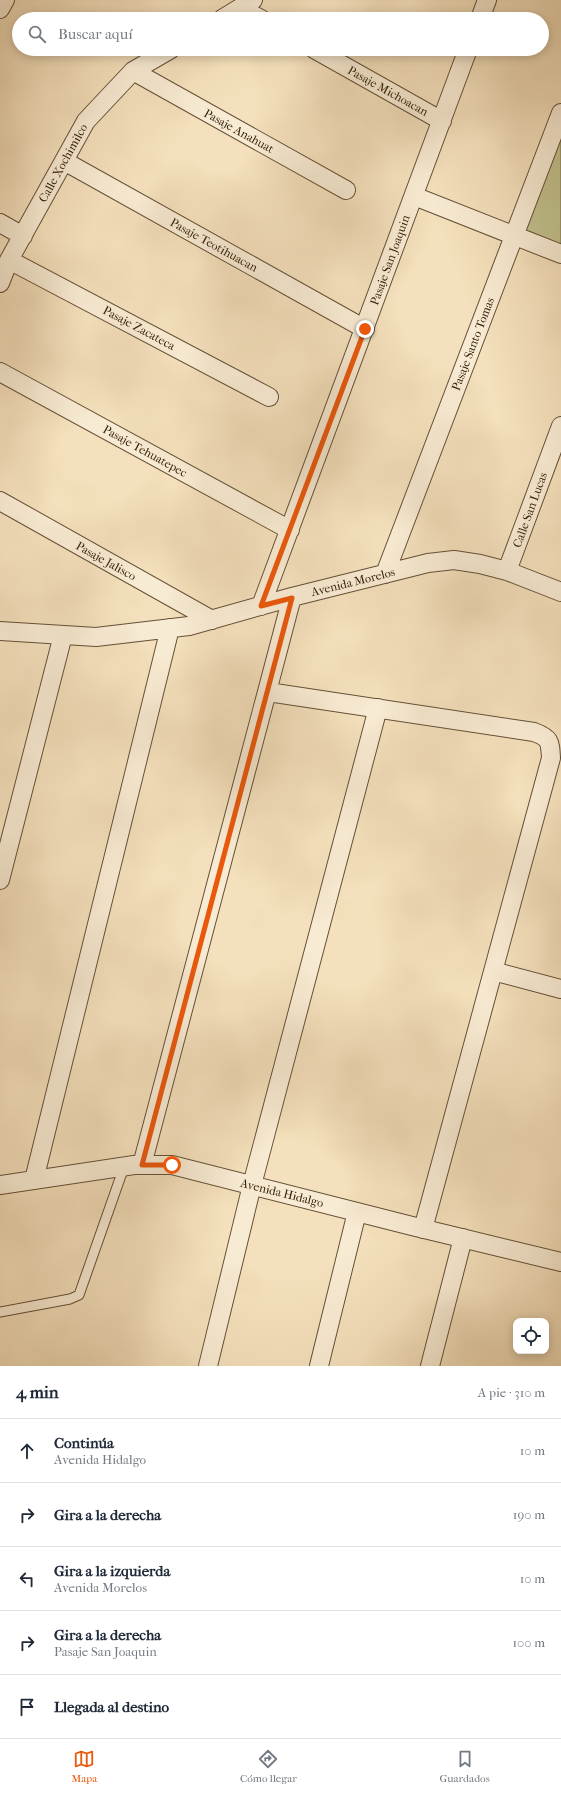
<!DOCTYPE html>
<html lang="es">
<head>
<meta charset="utf-8">
<style>
	:root { --surface:#fff; --page:#f2f2f3; --text:#1f2937; --muted:#747a83; --line:#e0e1e3; --accent:#ea580c }
	body { margin:0; font-family:"IM FELL French Canon",serif; background:var(--page); color:var(--text) }
	.controls { position:absolute; right:12px; bottom:12px; display:grid; overflow:hidden; border-radius:8px; box-shadow:0 2px 10px #0003 }
	.controls button { width:36px; height:36px; display:grid; place-items:center; padding:0; border:0; border-bottom:1px solid var(--line); background:var(--surface); color:var(--text); font:20px sans-serif }
	.stop { position:absolute; width:12px; height:12px; margin:-9px; border:3px solid #ea580c; border-radius:50%; background:#fff }
	.stop.end { background:#ea580c; border-color:#fff; box-shadow:0 1px 4px #0008 }
	.list { margin:0; padding:0; list-style:none }
	h2 { display:flex; justify-content:space-between; align-items:center; height:52px; margin:0; padding:0 16px; font-size:17px }
	h2 small { font-size:13px; font-weight:400; color:var(--muted) }
	.list li { display:grid; grid-template-columns:26px 1fr auto; gap:12px; align-items:center; box-sizing:border-box; height:64px; padding:0 16px; border-top:1px solid var(--line) }
	.list b { display:block; font-size:15px; white-space:nowrap }
	.list p { margin:0; font-size:13px; white-space:nowrap; color:var(--muted) }
	.list em { font-size:13px; font-style:normal; color:var(--muted) }
	.icon { flex:none; width:22px; height:22px; fill:none; stroke:currentColor; stroke-width:2; stroke-linecap:round; stroke-linejoin:round }
	.map { position:relative; flex:none; width:561px; height:1366px; overflow:hidden }
	.search { position:absolute; background:var(--surface); box-shadow:0 2px 10px #0003; left:12px; right:12px; top:12px; height:44px; display:flex; align-items:center; gap:10px; box-sizing:border-box; padding:0 14px; border-radius:22px; color:var(--muted); font-size:15px }
	.sheet { height:372px; background:var(--surface) }
	nav { display:flex; justify-content:space-around; align-items:center; box-sizing:border-box; height:56px; border-top:1px solid var(--line); background:var(--surface); font-size:11px; color:var(--muted) }
	nav a { display:grid; justify-items:center; gap:2px }
	nav .on { color:var(--accent) }
	.map>svg:first-child { display:block }
	.green { fill:#c1c18d; stroke:#7b704c }
	.lines { fill:none; stroke-linecap:round; stroke-linejoin:round }
	.lane-casing { stroke:#655036; stroke-width:11 }
	.street-casing { stroke:#655036; stroke-width:20 }
	.lane { stroke:#f8ebd3; stroke-width:9 }
	.street { stroke:#f8ebd3; stroke-width:18 }
	.route { stroke:#ea580c; stroke-width:5 }
	.labels { text-anchor:middle; dominant-baseline:central; stroke-width:3; stroke-linejoin:round; paint-order:stroke }
	.street-label { font-size:12px; fill:#35200a; stroke:#f8ebd3 }
</style>
</head>
<body>
<div class="map">
<svg width="561" height="1366" viewBox="0 0 561 1366">
	<rect width="100%" height="100%" fill="#f4e0bc"/>
	<filter id="stains"><feTurbulence type="fractalNoise" baseFrequency=".005" numOctaves="4"/><feColorMatrix values="0 0 0 0 .2 0 0 0 0 .09 0 0 0 0 .02 0 0 0 .5 -.17"/></filter>
	<radialGradient id="worn" r=".72"><stop offset=".6" stop-color="#630" stop-opacity="0"/><stop offset="1" stop-color="#630" stop-opacity=".3"/></radialGradient>
	<!-- green -->
	<path class="green" d="M561,124V249L518,232Z"/>
	<g class="lines">
		<!-- lane casing -->
		<g class="lane-casing">
			<path id="lane" d="M0,1312L70,1299L79,1295L124,1167"/>
		</g>
		<!-- street casing -->
		<g class="street-casing">
			<path id="street" d="M240,8L261,19
				M0,9L5,0
				M222,19L253,0
				M480,19L487,0
				M314,49L442,121
				M133,71L346,190
				M64,161L365,329
				M414,196L561,254
				M0,223L23,236
				M9,260L269,397
				M0,283L9,260L86,121L133,71L171,49
				M0,372L290,530
				M0,501L212,620
				M507,571L561,426
				M385,574L561,113
				M261,606L468,49
				M0,631L96,637L189,626L292,597L428,563L454,560L480,564L507,571L561,592
				M268,692L534,732C550,738 550,741 551,758L423,1229
				M0,880L63,635
				M493,971L561,989
				M142,1165L292,597
				M34,1180L170,628
				M0,1185L134,1165H172L412,1226L561,1262
				M208,1366L252,1185L378,708
				M319,1366L357,1212
				M430,1366L463,1238"/>
		</g>
		<!-- lane -->
		<use href="#lane" class="lane"/>
		<!-- street -->
		<use href="#street" class="street"/>
	</g>
	<g class="lines">
		<!-- route -->
		<path class="route" d="M172,1165H142L292,598L261,606L365,329"/>
	</g>
	<g class="labels">
		<!-- street labels -->
		<g class="street-label">
			<text transform="translate(388 91) rotate(29)">Pasaje Michoacan</text>
			<text transform="translate(239 131) rotate(29)">Pasaje Anahuat</text>
			<text transform="translate(63 163) rotate(-61)">Calle Xochimilco</text>
			<text transform="translate(214 245) rotate(29)">Pasaje Teotihuacan</text>
			<text transform="translate(390 260) rotate(-70)">Pasaje San Joaquin</text>
			<text transform="translate(139 328) rotate(28)">Pasaje Zacateca</text>
			<text transform="translate(473 344) rotate(-69)">Pasaje Santo Tomas</text>
			<text transform="translate(145 451) rotate(29)">Pasaje Tehuatepec</text>
			<text transform="translate(530 510) rotate(-70)">Calle San Lucas</text>
			<text transform="translate(106 561) rotate(29)">Pasaje Jalisco</text>
			<text transform="translate(353 582) rotate(-14)">Avenida Morelos</text>
			<text transform="translate(282 1193) rotate(14)">Avenida Hidalgo</text>
		</g>
	</g>
	<rect width="100%" height="100%" filter="url(#stains)"/>
	<rect width="100%" height="100%" fill="url(#worn)"/>
</svg>
<div class="controls">
<button><svg class="icon" aria-label="locate" viewBox="0 0 24 24"><circle cx="12" cy="12" r="6"/><path d="M12 2v4M12 18v4M2 12h4M18 12h4"/></svg></button>
</div>
<div class="stop" style="left:172px;top:1165px"></div>
<div class="stop end" style="left:365px;top:329px"></div>
<div class="search"><svg class="icon" aria-label="search" viewBox="0 0 24 24"><circle cx="10" cy="10" r="6"/><path d="M15 15l6 6"/></svg>Buscar aquí</div>
</div>
<section class="sheet">
<h2>4 min<small>A pie · 310 m</small></h2>
<ul class="list">
<li><svg class="icon" aria-label="ahead" viewBox="0 0 24 24"><path d="M12 20V5M6 11l6-6 6 6"/></svg><div><b>Continúa</b><p>Avenida Hidalgo</p></div><em>10 m</em></li>
<li><svg class="icon" aria-label="right" viewBox="0 0 24 24"><path d="M7 20v-9h11M14 6l5 5-5 5"/></svg><div><b>Gira a la derecha</b></div><em>190 m</em></li>
<li><svg class="icon" aria-label="left" viewBox="0 0 24 24"><path d="M17 20v-9H6M10 6l-5 5 5 5"/></svg><div><b>Gira a la izquierda</b><p>Avenida Morelos</p></div><em>10 m</em></li>
<li><svg class="icon" aria-label="right" viewBox="0 0 24 24"><path d="M7 20v-9h11M14 6l5 5-5 5"/></svg><div><b>Gira a la derecha</b><p>Pasaje San Joaquin</p></div><em>100 m</em></li>
<li><svg class="icon" aria-label="arrive" viewBox="0 0 24 24"><path d="M6 21V4h12l-3 4 3 4H6"/></svg><div><b>Llegada al destino</b></div></li>
</ul>
</section>
<nav>
<a class="on"><svg class="icon" aria-label="map" viewBox="0 0 24 24"><path d="M3 6l6-2 6 2 6-2v14l-6 2-6-2-6 2zM9 4v14M15 6v14"/></svg>Mapa</a>
<a><svg class="icon" aria-label="directions" viewBox="0 0 24 24"><path d="M12 3l9 9-9 9-9-9zM9 14v-3h6M13 9l2 2-2 2"/></svg>Cómo llegar</a>
<a><svg class="icon" aria-label="saved" viewBox="0 0 24 24"><path d="M7 4h10v16l-5-4-5 4z"/></svg>Guardados</a>
</nav>
</body>
</html>
